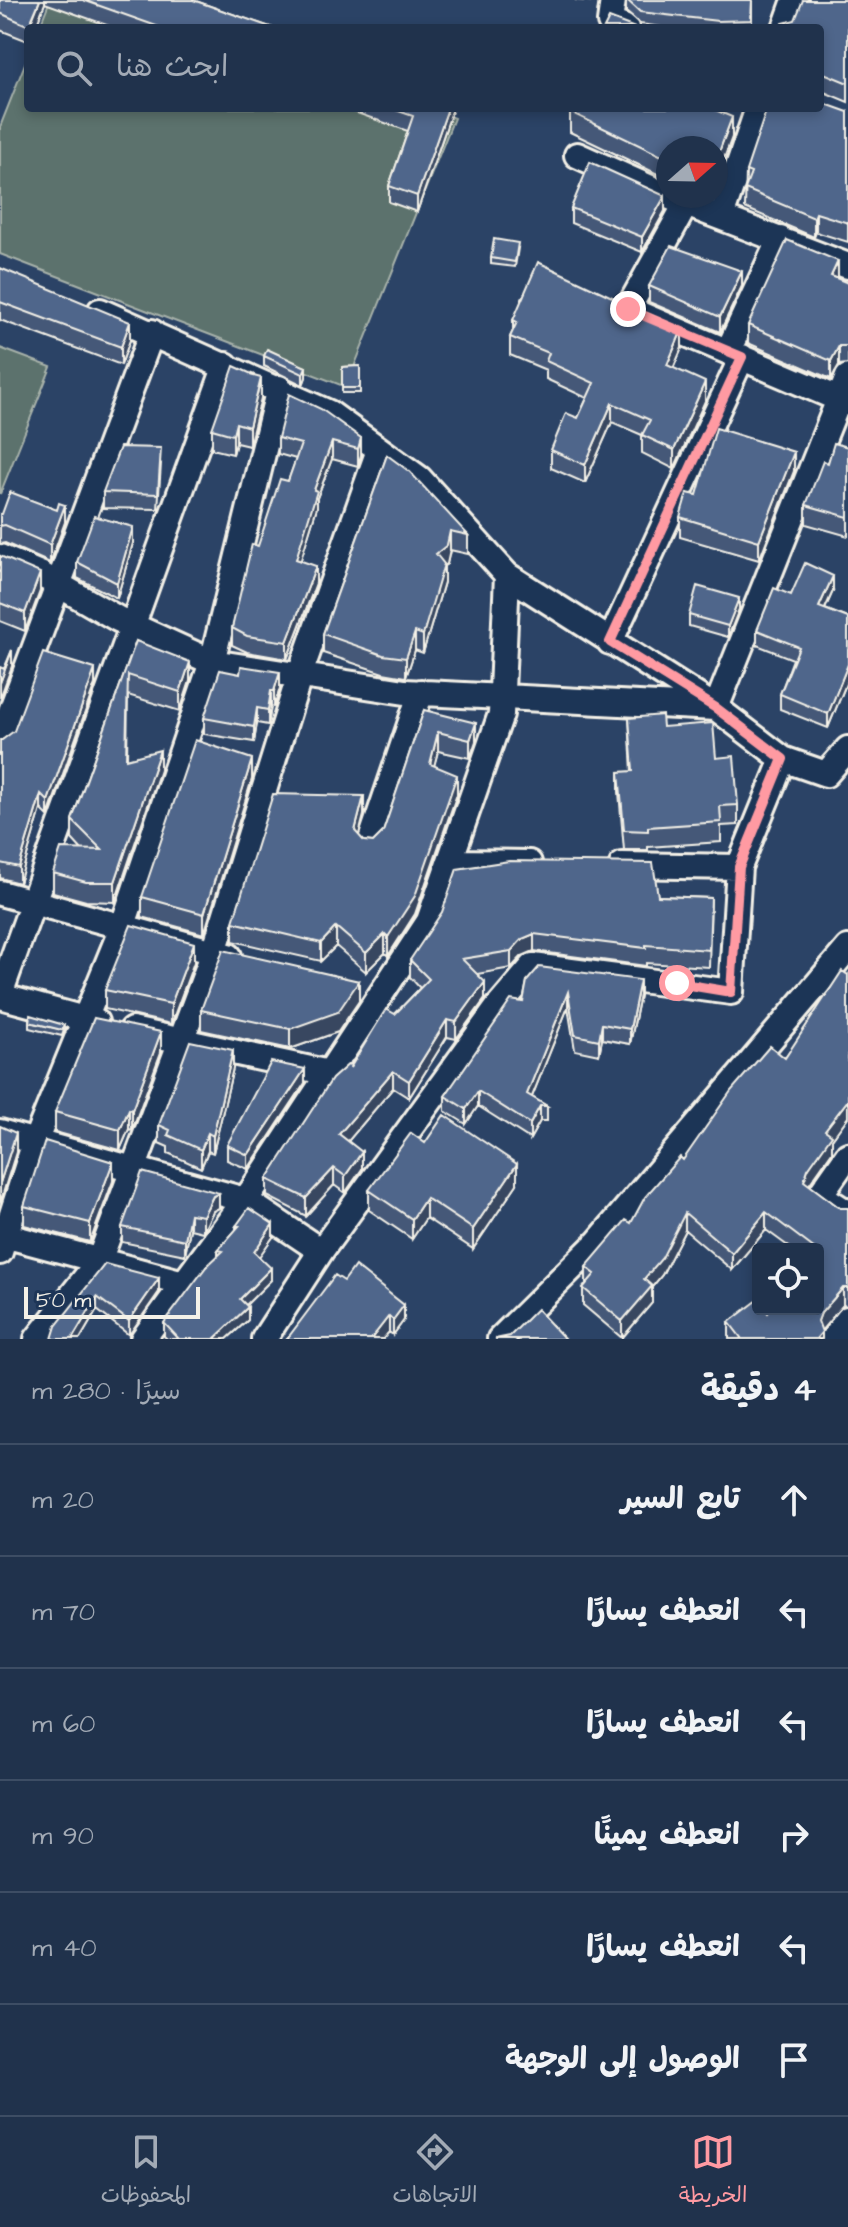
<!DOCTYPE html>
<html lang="ar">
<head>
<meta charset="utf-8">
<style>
	:root { --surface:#20324c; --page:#2d3e56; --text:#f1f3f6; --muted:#a2aab5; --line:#3d4d64; --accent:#ff9aa2 }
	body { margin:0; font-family:"Architects Daughter","Playpen Sans Arabic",sans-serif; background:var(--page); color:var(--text); direction:rtl }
	.controls { position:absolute; right:24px; bottom:24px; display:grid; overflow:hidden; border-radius:8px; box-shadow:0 4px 12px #0003 }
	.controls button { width:72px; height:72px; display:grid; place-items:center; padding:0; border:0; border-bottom:2px solid var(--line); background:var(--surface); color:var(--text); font:40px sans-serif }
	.compass { position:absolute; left:656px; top:136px; width:72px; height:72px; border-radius:50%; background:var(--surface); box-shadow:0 4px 12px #0003; rotate:70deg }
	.scale { position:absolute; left:24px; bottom:20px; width:176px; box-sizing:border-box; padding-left:8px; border:4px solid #f4f1e8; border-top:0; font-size:22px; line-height:28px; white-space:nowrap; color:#f4f1e8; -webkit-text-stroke:6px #1d3557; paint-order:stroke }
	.stop { position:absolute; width:24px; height:24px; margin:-18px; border:6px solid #ff9aa2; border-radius:50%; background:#fff }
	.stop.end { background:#ff9aa2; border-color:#fff; box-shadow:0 2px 8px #0008 }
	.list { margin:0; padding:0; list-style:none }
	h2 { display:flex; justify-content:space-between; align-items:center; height:104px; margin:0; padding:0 32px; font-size:34px }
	h2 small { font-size:26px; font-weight:400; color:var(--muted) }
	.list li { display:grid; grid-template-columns:52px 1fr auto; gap:24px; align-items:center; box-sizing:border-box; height:112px; padding:0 32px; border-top:2px solid var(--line) }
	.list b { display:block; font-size:30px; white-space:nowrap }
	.list em { font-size:26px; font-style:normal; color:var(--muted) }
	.icon { flex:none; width:44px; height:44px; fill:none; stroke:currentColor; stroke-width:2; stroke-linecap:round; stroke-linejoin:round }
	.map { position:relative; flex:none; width:848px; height:1339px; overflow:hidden; direction:ltr }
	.search { position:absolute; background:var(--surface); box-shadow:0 4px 12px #0003; left:24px; right:24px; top:24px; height:88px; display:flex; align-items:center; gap:20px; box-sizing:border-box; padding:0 28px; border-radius:8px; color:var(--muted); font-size:30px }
	.sheet { height:776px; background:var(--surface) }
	nav { display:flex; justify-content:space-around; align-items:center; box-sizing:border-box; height:112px; border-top:2px solid var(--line); background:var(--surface); font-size:22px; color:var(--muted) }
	nav a { display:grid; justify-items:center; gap:4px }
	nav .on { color:var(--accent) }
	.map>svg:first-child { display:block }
	.garden { fill:#5b726d; stroke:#a8b2aa; stroke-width:2 }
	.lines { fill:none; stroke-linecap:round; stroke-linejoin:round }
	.minor-casing { stroke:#f4f1e8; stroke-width:30 }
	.minor { stroke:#1d3557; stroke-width:24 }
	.wall { fill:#445878; stroke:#f4f1e8; stroke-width:2 }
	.shaded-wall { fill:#374761; stroke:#f4f1e8; stroke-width:2 }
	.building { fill:#4f668b; stroke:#f4f1e8; stroke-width:2 }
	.route { stroke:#ff9aa2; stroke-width:10 }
</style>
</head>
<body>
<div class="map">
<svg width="848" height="1339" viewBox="0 0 848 1339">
	<rect width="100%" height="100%" fill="#2b4366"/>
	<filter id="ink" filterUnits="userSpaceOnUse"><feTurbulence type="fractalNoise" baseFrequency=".0125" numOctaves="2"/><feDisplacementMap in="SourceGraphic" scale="16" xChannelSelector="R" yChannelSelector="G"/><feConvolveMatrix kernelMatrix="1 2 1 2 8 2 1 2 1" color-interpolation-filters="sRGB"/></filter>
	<g filter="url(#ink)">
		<!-- garden -->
		<path class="garden" d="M50,0L231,28H39Z
			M28,56V108H430L454,118L346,387L0,254V127Z
			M0,348L51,367L0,494Z"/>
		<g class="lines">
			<!-- minor casing -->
			<g class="minor-casing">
				<path id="minor" d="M613,0L610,22L626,28
					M785,28L795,0
					M577,155L686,204
					M721,217L758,108
					M848,266L686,204L628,309L848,403
					M100,311L329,413L420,479L507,575L501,714L429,921L253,1189L143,1339
					M728,351L780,239
					M0,557L40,574L118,619L212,662L405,692L716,708L848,377
					M507,575L716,708L783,759
					M610,642L742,357
					M0,741L152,332
					M369,846L421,692
					M450,862L529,863
					M622,865L739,867
					M0,893L229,956
					M0,994L226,365
					M0,996L96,1022
					M132,1030L329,1073
					M0,1132L245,1200L321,1251L498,1007L533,966L731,992L739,867L783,759L826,774L848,749
					M848,1155L820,1195L848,1213
					M0,1234L184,1283
					M0,1252L35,1142L122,928L212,662L279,388
					M37,1339L99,1261L214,952L300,674L379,450
					M264,1339L321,1251
					M500,1339L598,1242L848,948
					M833,1339L848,1319"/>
			</g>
			<!-- minor -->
			<use href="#minor" class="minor"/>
		</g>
		<!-- wall -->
		<path class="wall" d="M0,0H193L273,28H115L45,3L35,28H28V41L0,30Z
			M575,0H598V2Z
			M626,0H752V28H669L640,24L626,12Z
			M848,0V102L824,92L795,20Z
			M343,108H453L417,212L389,202V186L408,131Z
			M722,108L720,112L732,137L716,148H668V179L570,132V112Z
			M848,112V242L816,232L814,237L745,208L746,171Z
			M571,208L665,211L642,252L571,223Z
			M518,248L515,267L491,264V258Z
			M0,268L130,340L121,365L0,320Z
			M838,279L848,283V364L839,365L831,379L748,343V325Z
			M649,286H742L720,332L649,302Z
			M513,320L682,348L673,368L705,401L674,469L642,453V435L612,422L585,483L551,468V450L578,418L587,398L546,379V370L510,355V337L513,331Z
			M264,356L306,367V377L303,385L264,366Z
			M360,366V393H342V367Z
			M254,375L261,398L249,446L236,443L233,454L212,449V429Z
			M278,438H361V455L358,466L332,459L317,498V507L300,561L316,583L287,659L247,652L232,645V628L258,546L288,481L296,459L278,454Z
			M848,447V536L806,524V505L828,463Z
			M387,455L468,535V554L450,550L447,564L444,566V582L423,653L415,650L406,677L383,673L323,653V634Z
			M161,464L158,509L103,508V492Z
			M794,471L759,560L680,537V517L697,495Z
			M0,514L65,522L50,563L5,543L0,544Z
			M133,543L117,598L77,578V562Z
			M0,556L40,591L25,631L0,621Z
			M833,591L825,609L848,618V679L828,728L780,709V694L793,659L757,645V630L791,595Z
			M739,609L728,637L689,626V615Z
			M136,641L190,681L180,711L128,695L127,759L160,770L115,902L86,901L53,892V873L82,850L72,839V820Z
			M95,684L48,816L41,809L19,883L0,878V740H2Z
			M280,688L274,707L271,706L268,725L257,723L254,742L204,734V718Z
			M424,710L476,741L470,758L438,751L434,765L457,794L415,914L388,956L385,953L366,972L336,946L321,961L233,941V922L364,815L358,835L364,841L373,842L383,832Z
			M629,718L663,727L716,758L738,805V825L721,826V842L648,847V850H624L619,792V772H632Z
			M252,779L204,934L142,917V897Z
			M658,896L711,898L709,967L646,963V966L534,951L522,956L511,968L477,974L485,999L456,1039L447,1037L409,1098L393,1088L348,1141L362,1169L345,1193L334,1185L306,1216L267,1196V1179L351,1067L395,1014L420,988L410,977V960Z
			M194,962L171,1024L105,1009V990Z
			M848,975V1117L832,1139V1152L809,1185L840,1208H848V1306L843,1305L822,1330V1339H729V1322L768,1313L818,1249H792L766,1230L732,1270L685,1230L662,1275L652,1287V1303L622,1338L583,1305V1288L586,1284V1267L631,1223L683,1160L785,1058Z
			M527,981L640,995L630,1044L602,1039L599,1055L575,1050L568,1007L532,1097L547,1106V1121H540L530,1139L478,1106L466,1124L445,1111V1096L523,1002Z
			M359,1001L338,1032L290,1049L201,1030V1010Z
			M29,1022L64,1030L62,1036L29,1028Z
			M161,1052L132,1130L129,1129L120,1150L55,1132V1112Z
			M233,1068L213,1153L208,1151L201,1168L168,1153V1147L159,1143V1125Z
			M305,1083L248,1169L227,1160V1145Z
			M425,1143L517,1184L473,1249L426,1218L412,1239L369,1210V1190Z
			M113,1181L90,1242L24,1225V1206Z
			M219,1208L213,1211L203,1232L190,1229L185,1255L122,1242V1227Z
			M236,1226L273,1237L259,1256L271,1280L246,1305L248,1320L227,1339H167L164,1336V1323L218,1256V1250L236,1230Z
			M105,1264L159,1292L129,1335L97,1310L80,1339H52Z
			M344,1281L404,1320L393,1335L389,1332L383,1339H287Z"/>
		<!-- shaded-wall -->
		<path class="shaded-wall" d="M40,0H45V3L35,28H29Z
			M824,73V92L820,93V74Z
			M448,108H453L417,212V196Z
			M732,117V137L716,180V160Z
			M665,196V211L642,252V237Z
			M816,213V232L814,237V218Z
			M838,261V279L831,276Z
			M742,271V286L720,332V317Z
			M130,322V340L121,365V347Z
			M682,330V348L667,383V365Z
			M839,346V365L831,379V361Z
			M306,367V377L303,385V374Z
			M261,378V398L249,446V427Z
			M705,382V401L674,469V450Z
			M612,403V422L585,483V465Z
			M236,423V443L233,454V435Z
			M361,438V455L358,466V449Z
			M332,442V459L317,498V507L296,576V559L314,490Z
			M794,452V471L759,560V541Z
			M65,505V522L50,563V545Z
			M133,527V543L117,598V583Z
			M450,531V550L447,564L444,566V582L423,653V635L436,554Z
			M316,566V583L287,659V642Z
			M40,573V591L25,631V613Z
			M833,576V591L819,622V607Z
			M739,598V609L728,637V626Z
			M415,632V650L406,677V658Z
			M12,650V666L0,698V683Z
			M190,662V681L180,711V692Z
			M848,664V679L828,728V714Z
			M95,669V684L48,816V801Z
			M280,672V688L274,707V691Z
			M271,691V706L268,725V710Z
			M257,708V723L254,742V727Z
			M476,723V741L470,758V740Z
			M438,732V751L430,782V764Z
			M160,750V770L115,902V882Z
			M252,759V779L204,934V914Z
			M457,775V794L415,914L388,956V937Z
			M41,794V809L19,883V867Z
			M364,796V815L355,850V831Z
			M336,927V946L321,961V943Z
			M385,934V953L366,972V953Z
			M534,934V951L522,956L511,968V951L522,939Z
			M194,943V962L171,1024V1004Z
			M640,980V995L630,1044V1029Z
			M359,981V1001L338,1032L290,1049V1029Z
			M485,982V999L456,1039V1022Z
			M568,992V1007L527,1109V1094Z
			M447,1020V1037L409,1098V1081Z
			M602,1024V1039L599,1055V1040Z
			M161,1032V1052L132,1130V1110Z
			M233,1050V1068L213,1153V1136Z
			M305,1069V1083L248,1169V1155Z
			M393,1071V1088L339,1152V1134Z
			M478,1091V1106L466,1124V1109Z
			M848,1100V1117L832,1139V1152L808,1186L804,1181L808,1169L825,1130Z
			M540,1106V1121L530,1139V1124Z
			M129,1109V1129L120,1150V1130Z
			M16,1133V1152L0,1203V1183Z
			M208,1133V1151L201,1168V1150Z
			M362,1152V1169L345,1193V1176Z
			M113,1162V1181L90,1242V1223Z
			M517,1164V1184L473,1249V1229Z
			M334,1168V1185L306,1216V1198Z
			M219,1193V1208L213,1211L203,1232V1216L213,1196Z
			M426,1198V1218L412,1239V1219Z
			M766,1212V1230L732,1270V1253Z
			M685,1213V1230L662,1275L652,1287V1303L622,1338V1321L644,1279Z
			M190,1214V1229L185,1255V1240Z
			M273,1224V1237L254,1264V1252Z
			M271,1268V1280L240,1311V1299Z
			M159,1278V1292L129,1335V1321Z
			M843,1288V1305L821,1331L822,1332V1339H816L818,1321L821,1313Z
			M97,1297V1310L80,1339H72Z
			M404,1305V1320L393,1335V1320Z
			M248,1307V1320L227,1339H214Z
			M389,1316V1332L383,1339H371Z"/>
		<!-- building -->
		<path class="building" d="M0,0H40L29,26L0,13Z
			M83,0H193L273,28H162Z
			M627,0H752L751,20L718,21L640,12Z
			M803,0H848V83L824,73L820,74V28H782L783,23L795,20Z
			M609,18L635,28H604Z
			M820,102L848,112V223L816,213L814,218L745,189L751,173L746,171L767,108H820Z
			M390,108H448L417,196L389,186L413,116Z
			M572,108H713V109L732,117L716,160V148H668V159L570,112Z
			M590,162L665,196L642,237L571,208Z
			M494,239L518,243L515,262L491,258Z
			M787,240L838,261L831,276L848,283V346H839L831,361L748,325Z
			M671,246L742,271L720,317L649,286Z
			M538,262L682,330L667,365L705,382L674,450L642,435L650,420L612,403L585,465L551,450L566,413L578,418L594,383L546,361L549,353L510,337L517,322L513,320Z
			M0,268L130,322L121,347L0,302Z
			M267,349L306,367L303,374L264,356Z
			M234,366L254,375H250L261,378L249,427L236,423L233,435L212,429Z
			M360,366V388H342V367Z
			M289,394L321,409L361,438L358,449L332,442L314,490L317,491L296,559L316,566L287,642L247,636L232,628L252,544L258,546L280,479L288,481L301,444L278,438Z
			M716,428L794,452L759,541L680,517L687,493L697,495Z
			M834,443L848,447V517L806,505L823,461L828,463Z
			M120,447L161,448L158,494L103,492Z
			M387,455L410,472L468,535L450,531L447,545L436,554L444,564L423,635L415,632L406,658L383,655L323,634Z
			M10,492L57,510L59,503L65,505L50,545L5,525L0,526V514H2Z
			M94,516L133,527L117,583L77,562Z
			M0,556L40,573L25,613L0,603Z
			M805,563L833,576L819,607L848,618V664L828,714L780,694L799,647L757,630L774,588L791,595Z
			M697,586L739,598L728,626L689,615Z
			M136,641L190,662L180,692L128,675L126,759L160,750L115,882H86L53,873L61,849L102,850L72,820Z
			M12,650L0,683V667L4,669Z
			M43,653L95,669L48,801L41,794L19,867L0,863V740H2L14,731Z
			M241,666L280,672L274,691H271L268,710L257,708L254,727L204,718L220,670L240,674Z
			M424,710L476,723L470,740L438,732L430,764L457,775L415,896L388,937L385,934L366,953L336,927L321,943L233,922L273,794L364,796L355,831L364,841L373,842L383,832Z
			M662,715L663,727L713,723L716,758L734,756L738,805L720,806L721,822L648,827V831L624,830L619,772L633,771L629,718Z
			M195,740L252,759L204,914L142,897Z
			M509,861L653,863L658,896L711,898L709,950L646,945V948L534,934L522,939L511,951L462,959L485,982L456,1022L447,1020L409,1081L393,1071L339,1134L362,1152L345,1176L334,1168L306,1198L267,1179L332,1079L351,1062L350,1068L386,1009L395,1014L429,979L410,960L442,912L457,869Z
			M131,925L194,943L171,1004L105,990Z
			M223,950L359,981L338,1012L290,1029L201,1010Z
			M539,967L640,980L630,1029L602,1024L599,1040L575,1035L568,992L527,1094L547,1106H540L530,1124L478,1091L466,1109L445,1096L511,1000L523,1002L527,981Z
			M842,971L848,975V1100L825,1130L832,1135L808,1169L804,1181L840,1208H848V1288H843L821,1313L818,1321L822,1332L816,1339H742L729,1322L758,1300V1309H765L768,1313L771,1309H818V1249H815L766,1212L732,1253L685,1213L662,1258L644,1279L652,1286L622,1321L583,1288L595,1274L586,1267L626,1220L631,1223L645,1197L680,1157L683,1160L731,1091L770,1046L785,1058Z
			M30,1015L64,1025L62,1030L29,1022Z
			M94,1018L161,1032L132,1110L129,1109L120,1130L55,1112Z
			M190,1041L233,1050L213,1136L208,1133L201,1150L168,1135L170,1130L159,1125Z
			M271,1062L305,1069L248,1155L227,1145Z
			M444,1115L517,1164L473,1229L426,1198L412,1219L369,1190L411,1133L425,1143Z
			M0,1126L16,1133L0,1183Z
			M45,1141L113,1162L90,1223L24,1206Z
			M142,1172L219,1193L213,1196L203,1216L190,1214L185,1240L122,1227Z
			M249,1208L273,1224L254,1252L271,1268L240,1299L248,1307L214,1339H179L164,1323L206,1267L223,1251L218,1250L239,1226H236Z
			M105,1264L159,1278L129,1321L97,1297L72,1339H52L56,1326Z
			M355,1266L404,1305L393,1320L389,1316L371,1339H287L335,1275L344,1281Z
			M537,1309L564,1338L563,1339H495L510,1336Z"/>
	</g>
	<g class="lines" filter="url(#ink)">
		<!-- route -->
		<path class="route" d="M628,309L742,357L610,642L716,708L783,759L739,867L731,992L677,983"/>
	</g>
</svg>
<div class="controls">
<button><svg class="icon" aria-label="locate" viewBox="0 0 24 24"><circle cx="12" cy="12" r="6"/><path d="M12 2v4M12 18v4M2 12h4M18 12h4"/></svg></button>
</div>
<svg class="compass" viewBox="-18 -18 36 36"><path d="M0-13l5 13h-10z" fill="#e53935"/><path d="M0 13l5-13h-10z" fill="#a2aab5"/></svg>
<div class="scale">50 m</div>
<div class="stop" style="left:677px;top:983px"></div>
<div class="stop end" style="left:628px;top:309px"></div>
<div class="search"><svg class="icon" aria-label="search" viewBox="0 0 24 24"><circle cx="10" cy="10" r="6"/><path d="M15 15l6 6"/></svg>ابحث هنا</div>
</div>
<section class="sheet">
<h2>4 دقيقة<small>سيرًا · 280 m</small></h2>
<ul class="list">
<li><svg class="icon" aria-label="ahead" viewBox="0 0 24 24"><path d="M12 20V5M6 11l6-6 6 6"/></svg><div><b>تابع السير</b></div><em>20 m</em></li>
<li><svg class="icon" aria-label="left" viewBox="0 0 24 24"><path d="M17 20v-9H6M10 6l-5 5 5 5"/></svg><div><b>انعطف يسارًا</b></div><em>70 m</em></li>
<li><svg class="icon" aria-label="left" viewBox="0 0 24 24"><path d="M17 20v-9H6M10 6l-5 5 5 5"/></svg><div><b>انعطف يسارًا</b></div><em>60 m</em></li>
<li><svg class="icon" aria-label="right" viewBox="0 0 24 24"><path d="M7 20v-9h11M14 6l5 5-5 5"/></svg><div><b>انعطف يمينًا</b></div><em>90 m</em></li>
<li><svg class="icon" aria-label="left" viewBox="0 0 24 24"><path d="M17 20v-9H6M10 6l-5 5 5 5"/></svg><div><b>انعطف يسارًا</b></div><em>40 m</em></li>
<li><svg class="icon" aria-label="arrive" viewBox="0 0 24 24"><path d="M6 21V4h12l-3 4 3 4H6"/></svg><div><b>الوصول إلى الوجهة</b></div></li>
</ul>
</section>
<nav>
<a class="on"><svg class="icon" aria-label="map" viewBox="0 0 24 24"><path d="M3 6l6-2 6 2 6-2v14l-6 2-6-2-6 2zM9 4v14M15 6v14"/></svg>الخريطة</a>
<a><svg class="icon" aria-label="directions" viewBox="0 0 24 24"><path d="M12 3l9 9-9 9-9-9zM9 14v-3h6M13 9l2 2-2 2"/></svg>الاتجاهات</a>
<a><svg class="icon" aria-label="saved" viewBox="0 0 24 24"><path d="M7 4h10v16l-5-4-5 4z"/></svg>المحفوظات</a>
</nav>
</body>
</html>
